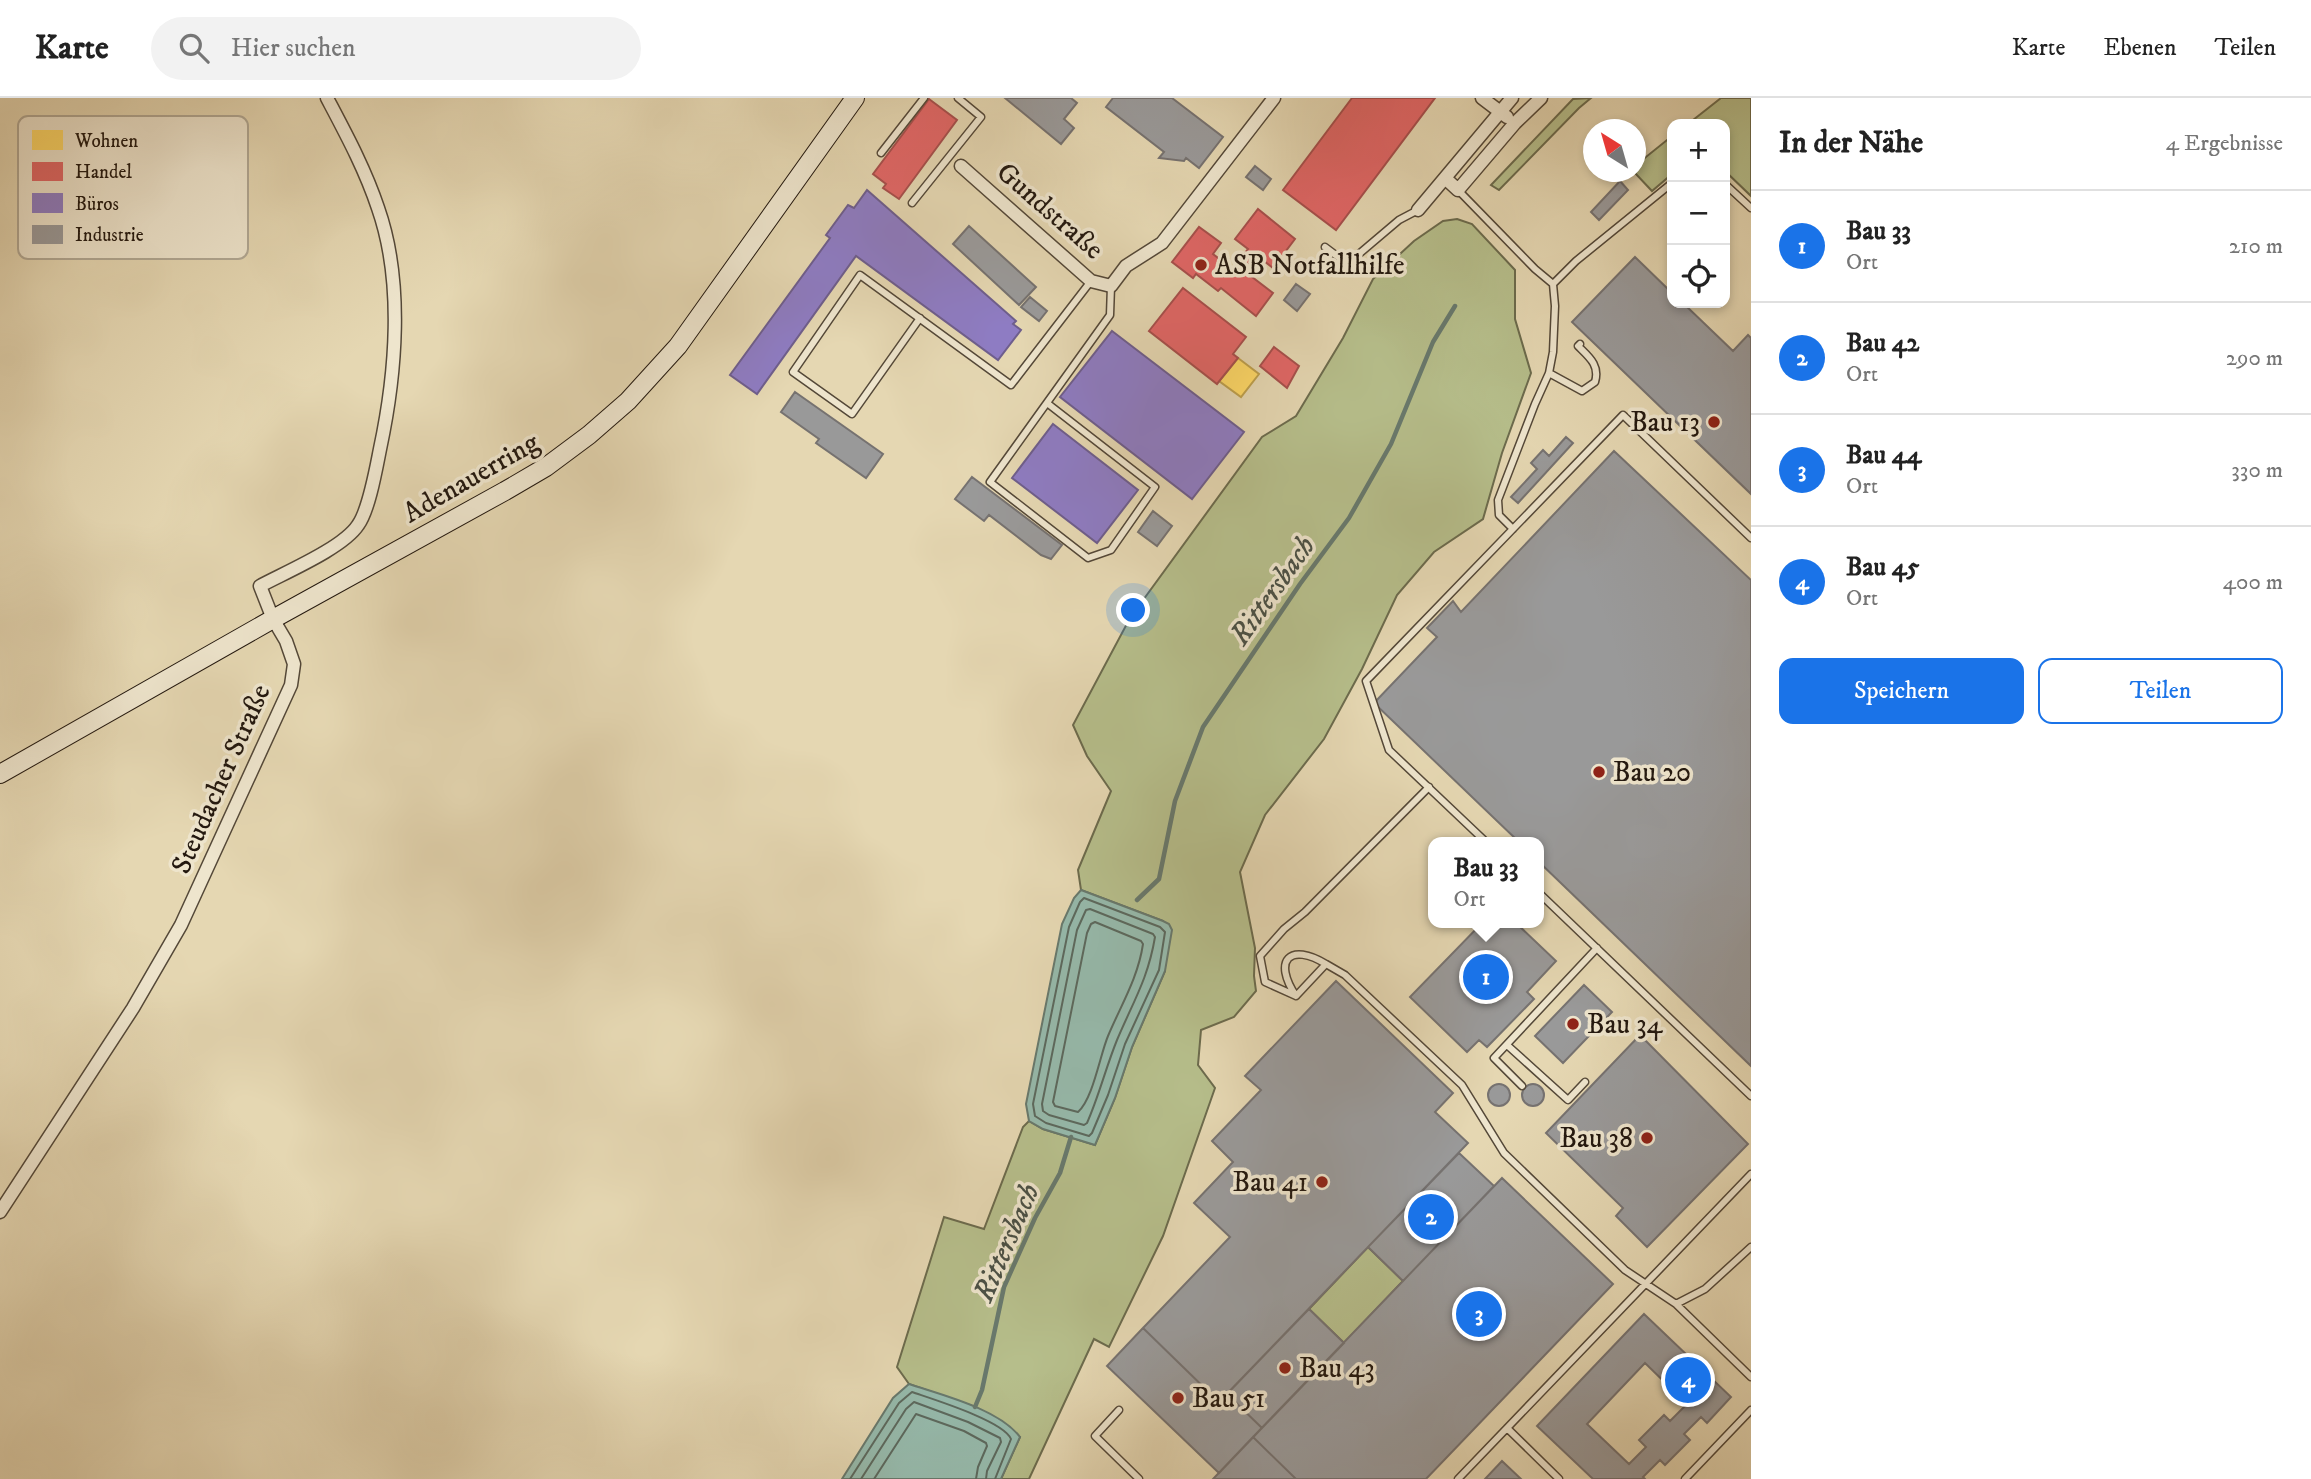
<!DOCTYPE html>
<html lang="de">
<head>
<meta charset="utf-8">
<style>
	:root { --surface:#fff; --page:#f2f2f2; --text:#222; --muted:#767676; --line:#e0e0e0; --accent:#1a73e8 }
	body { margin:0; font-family:"IM FELL DW Pica",serif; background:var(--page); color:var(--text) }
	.controls { position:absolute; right:21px; top:21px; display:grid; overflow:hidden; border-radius:14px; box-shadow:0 4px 10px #0003 }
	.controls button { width:63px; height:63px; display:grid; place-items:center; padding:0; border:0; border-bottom:2px solid var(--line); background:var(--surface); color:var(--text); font:35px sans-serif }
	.compass { position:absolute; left:1583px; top:21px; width:63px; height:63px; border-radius:50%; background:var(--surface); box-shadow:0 4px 10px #0003; rotate:323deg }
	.you { position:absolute; left:1134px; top:513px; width:24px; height:24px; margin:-18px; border:5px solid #fff; border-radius:50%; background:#1a73e8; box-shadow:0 0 0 10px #1a73e833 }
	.badge { display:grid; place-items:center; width:46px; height:46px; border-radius:50%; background:var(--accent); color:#fff; font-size:23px; font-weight:700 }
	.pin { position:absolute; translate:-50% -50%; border:4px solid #fff; box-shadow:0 2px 7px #0006 }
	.popup { position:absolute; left:1428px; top:739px; width:116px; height:91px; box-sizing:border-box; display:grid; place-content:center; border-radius:14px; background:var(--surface); filter:drop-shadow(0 2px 5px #0005); font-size:23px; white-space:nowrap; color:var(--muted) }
	.popup b { font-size:26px; color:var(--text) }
	.popup::after { content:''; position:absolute; left:50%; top:100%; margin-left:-14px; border:14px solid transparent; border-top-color:var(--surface) }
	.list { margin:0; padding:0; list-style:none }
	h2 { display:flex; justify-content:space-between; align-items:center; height:91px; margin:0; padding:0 28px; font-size:30px }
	h2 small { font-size:23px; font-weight:400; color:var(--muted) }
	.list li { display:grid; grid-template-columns:46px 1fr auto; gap:21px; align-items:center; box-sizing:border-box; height:112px; padding:0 28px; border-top:2px solid var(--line) }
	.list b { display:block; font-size:26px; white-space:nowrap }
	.list p { margin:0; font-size:23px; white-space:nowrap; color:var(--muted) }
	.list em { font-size:23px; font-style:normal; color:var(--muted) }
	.actions { display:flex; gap:14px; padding:21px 28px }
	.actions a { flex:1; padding:16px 0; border:2px solid var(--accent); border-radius:14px; text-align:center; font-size:24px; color:var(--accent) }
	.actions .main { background:var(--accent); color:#fff }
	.icon { flex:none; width:38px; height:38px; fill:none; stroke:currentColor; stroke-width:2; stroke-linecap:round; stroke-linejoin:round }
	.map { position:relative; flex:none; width:1751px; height:1381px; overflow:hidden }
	header { display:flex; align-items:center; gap:42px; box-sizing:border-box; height:98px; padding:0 35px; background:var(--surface); border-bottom:2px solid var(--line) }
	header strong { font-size:33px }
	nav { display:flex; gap:38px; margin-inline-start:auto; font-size:24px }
	.search { width:490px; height:63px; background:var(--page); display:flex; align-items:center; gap:18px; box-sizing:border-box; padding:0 24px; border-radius:38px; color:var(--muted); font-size:26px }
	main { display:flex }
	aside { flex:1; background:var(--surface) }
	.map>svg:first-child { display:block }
	.green { fill:#b6be8b; stroke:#6c6b4d; stroke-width:2 }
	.water { fill:#96baac; stroke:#68796d; stroke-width:2 }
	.homes { fill:#ffd966; stroke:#bd9f4c; stroke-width:2 }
	.shops { fill:#e06666; stroke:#a74f4c; stroke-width:2 }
	.offices { fill:#8e7cc3; stroke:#6e5e8d; stroke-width:2 }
	.industry { fill:#999; stroke:#767270; stroke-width:2; fill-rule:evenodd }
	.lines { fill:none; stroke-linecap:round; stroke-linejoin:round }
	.shore { stroke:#5c695e; stroke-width:2 }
	.stream { stroke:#68796d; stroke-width:4.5 }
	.lane-casing { stroke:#544838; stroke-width:9 }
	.street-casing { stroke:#544838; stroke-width:15 }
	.secondary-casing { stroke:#23180f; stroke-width:20 }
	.lane { stroke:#eee5cd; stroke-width:6 }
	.street { stroke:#eee5cd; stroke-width:12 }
	.secondary { stroke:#eee5cd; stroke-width:18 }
	.poi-dot { fill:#8f2418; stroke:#eee5cd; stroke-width:2.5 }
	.labels { text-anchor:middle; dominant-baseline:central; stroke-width:7; stroke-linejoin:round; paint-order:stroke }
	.street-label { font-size:28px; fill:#23180f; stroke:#eee5cd }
	.poi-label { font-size:28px; fill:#23180f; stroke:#eee5cd; text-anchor:start }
	.water-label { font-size:30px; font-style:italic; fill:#4b5146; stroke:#eee5cd }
	.key { fill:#eee5cd; stroke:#b1a894; stroke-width:2 }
	.key-label { font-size:19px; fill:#23180f }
</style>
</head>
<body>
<header>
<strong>Karte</strong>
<div class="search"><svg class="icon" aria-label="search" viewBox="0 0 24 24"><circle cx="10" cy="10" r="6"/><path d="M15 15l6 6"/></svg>Hier suchen</div>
<nav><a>Karte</a><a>Ebenen</a><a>Teilen</a></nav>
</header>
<main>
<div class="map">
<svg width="1751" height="1381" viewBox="0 0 1751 1381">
	<rect width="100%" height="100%" fill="#e5d7b2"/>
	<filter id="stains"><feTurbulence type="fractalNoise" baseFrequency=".00286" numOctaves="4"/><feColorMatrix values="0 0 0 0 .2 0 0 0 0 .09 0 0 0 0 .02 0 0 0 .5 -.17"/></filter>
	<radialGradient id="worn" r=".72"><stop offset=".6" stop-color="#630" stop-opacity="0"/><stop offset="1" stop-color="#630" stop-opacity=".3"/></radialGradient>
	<!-- green -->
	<path class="green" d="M1591,0L1579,10L1499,92L1491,87L1573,1Z
		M1721,0H1751V98L1725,73V26H1688Z
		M1672,38V76L1652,93L1634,74L1636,67Z
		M1457,121L1472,126L1515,172V221L1531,275L1502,355L1483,421L1434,454L1397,497L1362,571L1324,641L1265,717L1240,774L1255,850L1254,878L1256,893L1234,919L1201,932L1198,967L1215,990L1163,1138L1109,1249L1094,1241L1029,1381H1001L1020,1339L975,1309L909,1286L897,1269L944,1119L984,1131L1023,1029L1029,1023L1043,1031L1095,1047L1115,1000L1132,949L1165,873L1163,823L1081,792L1078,772L1111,693L1087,658L1073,627L1130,520L1262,339L1296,318L1343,240L1373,181L1414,143L1443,123Z
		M1368,1149L1403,1183L1344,1245L1309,1211Z"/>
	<!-- water -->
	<path class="water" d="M1081,792L1163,823L1169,826L1172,832L1165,873L1132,949L1115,1000L1095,1047L1043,1031L1029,1023L1026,1006L1062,826L1074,800Z
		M909,1286C942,1297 999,1311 1020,1339L1001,1381H842L893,1300Z"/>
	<!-- homes -->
	<path class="homes" d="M1238,260L1259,276L1241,299L1219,283Z"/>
	<!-- shops -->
	<path class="shops" d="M1352,0H1435L1336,132L1283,92Z
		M929,1L957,22L899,101L883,90L886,86L873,76Z
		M1258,111L1295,141L1273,170L1255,156L1243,172L1273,195L1256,218L1221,190L1218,193L1196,176L1193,180L1172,164L1199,129L1221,145L1213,156L1232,171L1248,151L1235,141Z
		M1183,190L1246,239L1233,256L1238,260L1217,286L1149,233Z
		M1274,249L1299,268L1287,290L1260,268Z"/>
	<!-- offices -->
	<path class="offices" d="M867,92L1016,223L1013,226L1021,232L998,262L856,158L757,296L730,277L830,140L826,137L848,107L854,110Z
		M1112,233L1244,334L1192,401L1060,299Z
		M1053,326L1138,392L1097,445L1012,380Z"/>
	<!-- industry -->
	<path class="industry" d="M1005,0H1071L1077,5L1064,21L1074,30L1061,46Z
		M1113,0H1172L1223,39L1199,70L1186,60L1184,63L1159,60L1164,54L1106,9Z
		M1255,68L1271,81L1263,92L1246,79Z
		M1620,83L1628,92L1599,122L1591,114Z
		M969,128L1036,189L1019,207L953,146Z
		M1635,159L1672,195V205H1683L1733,253L1748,237L1751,240V396L1572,224Z
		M1296,186L1310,196L1297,213L1284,202Z
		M1030,199L1047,213L1039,223L1021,209Z
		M795,294L883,356L866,380L816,345L819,341L781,314Z
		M1566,339L1573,345L1518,405L1511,399L1537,371L1531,365L1543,352L1549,358Z
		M1614,353L1751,482V968L1538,763V744H1519L1374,605L1437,539L1427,530L1453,503L1461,514Z
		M972,379L1062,447L1051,461L1041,457L989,417L984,423L955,401Z
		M1153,413L1172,428L1157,448L1138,434Z
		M1482,825H1516L1556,863L1527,894L1534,901L1487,949L1479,942L1467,954L1410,899Z
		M1336,883L1453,995L1435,1014L1468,1045L1219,1304L1143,1230L1230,1139L1194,1105L1233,1064L1212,1043L1261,992L1245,978Z
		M1584,887L1612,914L1563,965L1535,938Z
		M1640,937L1748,1046L1647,1149L1616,1118L1623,1110L1546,1035Z
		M1488 997a11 11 0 1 1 22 0a11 11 0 1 1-22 0Z
		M1522 997a11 11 0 1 1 22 0a11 11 0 1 1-22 0Z
		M1459,1055L1494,1088L1403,1183L1368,1149Z
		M1502,1080L1613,1186L1426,1381H1296L1253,1339Z
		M1309,1211L1344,1245L1262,1330L1227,1296Z
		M1644,1216L1731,1299L1707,1325L1701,1319L1684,1336L1690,1342L1665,1367L1660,1362L1643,1379L1645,1381H1593L1537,1328ZM1645,1265L1687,1306L1670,1323L1664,1317L1639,1342L1646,1349L1629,1366L1587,1326Z
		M1143,1230L1219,1304L1227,1296L1262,1330L1219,1375L1107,1268Z
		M1253,1339L1296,1381H1213Z
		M1502,1363L1521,1381H1485Z"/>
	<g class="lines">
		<!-- shore -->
		<path class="shore" d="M1084,800L1160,829L1165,834L1159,872L1125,946L1108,997L1092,1035L1089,1038L1046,1025L1035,1018L1033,1006L1069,829L1080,804Z
			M1090,811L1153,836L1155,839C1148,881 1133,904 1117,942C1106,969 1099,998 1087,1025L1084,1027L1049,1017L1043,1013L1042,1006L1077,832L1086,812Z
			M1095,824L1141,843L1143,846C1138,880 1121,907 1108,938C1100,957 1093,1001 1078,1014L1055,1008L1053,1004L1087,835L1091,826Z
			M850,1381L899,1305L912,1294C932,1301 1004,1323 1011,1341L995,1381
			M861,1381L906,1311L914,1304L968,1324L1000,1340L1001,1344L987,1373L986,1381
			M874,1381L916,1316L964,1333L986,1345L987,1348L978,1369L976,1381"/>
		<!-- stream -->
		<path class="stream" d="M1137,802L1159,781L1175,703L1203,629L1300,486L1349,420L1391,346L1433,244L1455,208
			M975,1309L982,1292L1004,1189L1035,1120L1060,1075L1071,1039"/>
		<!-- lane casing -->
		<g class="lane-casing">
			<path id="lane" d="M881,55L924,0
				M1725,86L1751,110
				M1458,92L1535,171L1553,186L1576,163L1672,85
				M912,105L981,19L958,0
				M1325,149L1341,161H1353L1399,122L1418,112
				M920,220L852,316L793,274L860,177L1011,287L1091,183
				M1549,275L1582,293L1595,284C1600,267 1589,259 1578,248L1580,246
				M1047,305L1155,389L1111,452L1088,460L990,384L1110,217L1111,188
				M1513,431L1499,417L1498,402L1535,306L1549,275L1553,254L1555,208L1553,186
				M1486,744L1389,652L1366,583L1623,317L1751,440
				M1538,794L1751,998
				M1326,866L1345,877L1462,987L1504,1055L1625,1172L1676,1206L1751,1279
				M1296,898C1272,862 1290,844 1326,866L1296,898L1265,884L1260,858L1284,831L1305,814L1429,689
				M1507,947L1568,1002L1585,984
				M1522,988L1494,960L1597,850
				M1676,1206L1705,1191L1751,1149
				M1119,1312L1095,1338L1139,1381
				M1507,1330L1559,1381
				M1458,1381L1751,1076
				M1685,1381L1751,1312"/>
		</g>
		<!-- street casing -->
		<g class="street-casing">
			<path id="street" d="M1482,0L1507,19
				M961,68L1091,183L1111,188L1126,168L1162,145L1274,0
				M1445,80L1458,92L1515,25L1541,0
				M1418,112L1512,0
				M0,1114L133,910L181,827L291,587L294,566L286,543L273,521L260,488C286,474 343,450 358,427C369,412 376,371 380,351C396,276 404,184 378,110C365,71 346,36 327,0"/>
		</g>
		<!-- secondary casing -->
		<g class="secondary-casing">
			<path id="secondary" d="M0,676L273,521L505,393L546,369L589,337L628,303L678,248L855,0"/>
		</g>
		<!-- lane -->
		<use href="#lane" class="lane"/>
		<!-- street -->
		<use href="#street" class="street"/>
		<!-- secondary -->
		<use href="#secondary" class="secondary"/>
	</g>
	<!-- markers -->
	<g class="poi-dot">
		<circle cx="1201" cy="167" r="7"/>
		<circle cx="1714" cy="324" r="7"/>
		<circle cx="1599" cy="674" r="7"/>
		<circle cx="1573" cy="926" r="7"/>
		<circle cx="1647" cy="1040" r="7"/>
		<circle cx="1322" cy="1084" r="7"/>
		<circle cx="1285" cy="1270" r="7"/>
		<circle cx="1178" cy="1300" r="7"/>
	</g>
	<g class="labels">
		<!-- street labels -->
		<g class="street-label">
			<text transform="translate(1050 113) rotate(41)">Gundstraße</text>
			<text transform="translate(471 380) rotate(-30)">Adenauerring</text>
			<text transform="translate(221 681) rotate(-66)">Steudacher Straße</text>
		</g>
		<!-- poi labels -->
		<g class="poi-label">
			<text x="1215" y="167">ASB Notfallhilfe</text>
			<text x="1700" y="324" text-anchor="end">Bau 13</text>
			<text x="1613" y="674">Bau 20</text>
			<text x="1587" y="926">Bau 34</text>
			<text x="1633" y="1040" text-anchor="end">Bau 38</text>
			<text x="1308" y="1084" text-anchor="end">Bau 41</text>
			<text x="1299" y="1270">Bau 43</text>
			<text x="1192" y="1300">Bau 51</text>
		</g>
		<!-- water labels -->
		<g class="water-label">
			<text transform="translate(1273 493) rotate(-55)">Rittersbach</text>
			<text transform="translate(1007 1145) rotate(-67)">Rittersbach</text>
		</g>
	</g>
	<!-- legend -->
	<rect x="18" y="18" width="230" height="143" rx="10" class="key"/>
	<rect x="32" y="32" width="31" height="20" fill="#ffd966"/>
	<rect x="32" y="64" width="31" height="19" fill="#e06666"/>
	<rect x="32" y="95" width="31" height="20" fill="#8e7cc3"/>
	<rect x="32" y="127" width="31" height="19" fill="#999"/>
	<g class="key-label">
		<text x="75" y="49">Wohnen</text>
		<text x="75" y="80">Handel</text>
		<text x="75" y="112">Büros</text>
		<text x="75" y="143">Industrie</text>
	</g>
	<rect width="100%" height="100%" filter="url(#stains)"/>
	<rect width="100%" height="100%" fill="url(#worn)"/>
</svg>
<div class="controls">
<button>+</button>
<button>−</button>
<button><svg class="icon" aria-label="locate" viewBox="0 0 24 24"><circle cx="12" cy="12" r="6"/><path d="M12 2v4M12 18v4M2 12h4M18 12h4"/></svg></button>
</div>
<svg class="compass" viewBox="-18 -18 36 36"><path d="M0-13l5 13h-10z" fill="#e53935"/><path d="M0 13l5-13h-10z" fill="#767676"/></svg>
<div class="you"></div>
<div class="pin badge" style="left:1486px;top:879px">1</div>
<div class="popup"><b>Bau 33</b>Ort</div>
<div class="pin badge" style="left:1431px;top:1119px">2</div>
<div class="pin badge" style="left:1479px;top:1216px">3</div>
<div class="pin badge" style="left:1688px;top:1282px">4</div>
</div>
<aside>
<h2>In der Nähe<small>4 Ergebnisse</small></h2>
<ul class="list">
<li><span class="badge">1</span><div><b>Bau 33</b><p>Ort</p></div><em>210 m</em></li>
<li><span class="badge">2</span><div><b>Bau 42</b><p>Ort</p></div><em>290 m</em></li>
<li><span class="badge">3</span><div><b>Bau 44</b><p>Ort</p></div><em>330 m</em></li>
<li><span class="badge">4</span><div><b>Bau 45</b><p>Ort</p></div><em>400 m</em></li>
</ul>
<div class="actions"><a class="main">Speichern</a><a>Teilen</a></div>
</aside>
</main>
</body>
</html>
